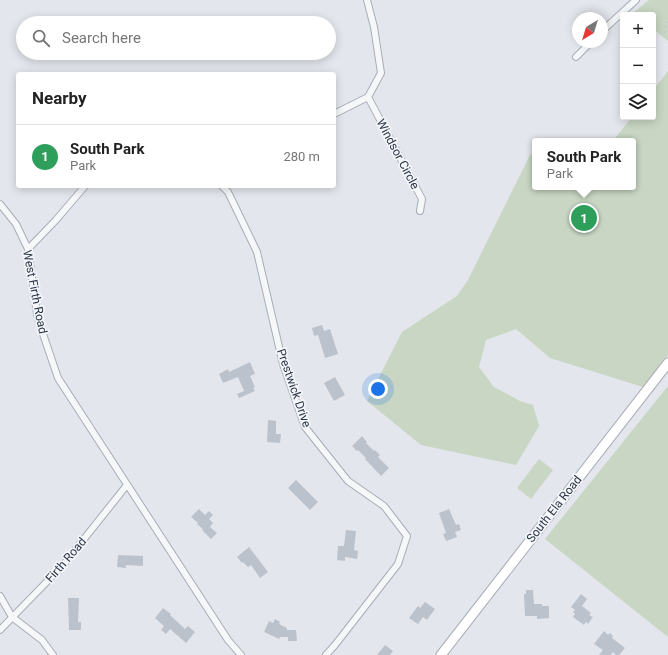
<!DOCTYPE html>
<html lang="en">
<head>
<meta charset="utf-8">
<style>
	:root { --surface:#fff; --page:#f6f6f6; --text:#222; --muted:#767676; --line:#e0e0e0; --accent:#d5435a }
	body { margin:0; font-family:Roboto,sans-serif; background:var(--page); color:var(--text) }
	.controls { position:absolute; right:12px; top:12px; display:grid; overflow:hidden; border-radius:4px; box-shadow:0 2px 10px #0003 }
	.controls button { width:36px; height:36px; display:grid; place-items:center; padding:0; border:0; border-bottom:1px solid var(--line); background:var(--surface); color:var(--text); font:20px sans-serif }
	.compass { position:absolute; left:572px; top:12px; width:36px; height:36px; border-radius:50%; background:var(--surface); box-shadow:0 2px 10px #0003; rotate:218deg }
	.you { position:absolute; left:378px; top:389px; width:14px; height:14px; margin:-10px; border:3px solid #fff; border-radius:50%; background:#1a73e8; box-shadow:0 0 0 6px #1a73e833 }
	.badge { display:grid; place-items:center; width:26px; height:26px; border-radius:50%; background:var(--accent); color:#fff; font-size:13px; font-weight:700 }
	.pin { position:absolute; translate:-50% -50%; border:2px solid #fff; box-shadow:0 1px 4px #0006 }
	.popup { position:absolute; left:532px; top:138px; width:104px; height:52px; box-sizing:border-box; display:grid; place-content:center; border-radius:4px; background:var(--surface); filter:drop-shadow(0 1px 3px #0005); font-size:13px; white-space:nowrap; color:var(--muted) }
	.popup b { font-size:15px; color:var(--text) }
	.popup::after { content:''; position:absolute; left:50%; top:100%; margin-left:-8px; border:8px solid transparent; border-top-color:var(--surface) }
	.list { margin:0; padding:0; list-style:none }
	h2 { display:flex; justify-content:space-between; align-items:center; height:52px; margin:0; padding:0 16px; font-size:17px }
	h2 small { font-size:13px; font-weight:400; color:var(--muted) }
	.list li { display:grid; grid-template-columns:26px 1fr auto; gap:12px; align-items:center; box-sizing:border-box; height:64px; padding:0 16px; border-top:1px solid var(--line) }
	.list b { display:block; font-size:15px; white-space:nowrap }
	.list p { margin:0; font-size:13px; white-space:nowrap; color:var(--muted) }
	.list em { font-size:13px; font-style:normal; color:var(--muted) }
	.icon { flex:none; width:22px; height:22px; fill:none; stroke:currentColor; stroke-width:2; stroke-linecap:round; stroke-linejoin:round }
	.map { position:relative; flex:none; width:668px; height:655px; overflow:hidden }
	.search { position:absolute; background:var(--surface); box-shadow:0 2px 10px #0003; left:16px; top:16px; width:320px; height:44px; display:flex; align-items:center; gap:10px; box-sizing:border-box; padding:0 14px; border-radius:22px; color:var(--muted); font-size:15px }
	.panel { position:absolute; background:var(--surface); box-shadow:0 2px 10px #0003; left:16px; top:72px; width:320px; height:116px; border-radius:4px }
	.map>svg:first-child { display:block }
	.green { fill:#c8d6c3 }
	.building { fill:#bcc2cc }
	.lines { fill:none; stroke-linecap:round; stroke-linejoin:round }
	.street-casing { stroke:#a7adb7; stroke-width:8 }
	.secondary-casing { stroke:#a7adb7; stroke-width:11 }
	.path { stroke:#c1c4ca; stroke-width:1; stroke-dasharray:3 3; stroke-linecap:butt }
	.street { stroke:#f6f7f9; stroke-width:6 }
	.secondary { stroke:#fff; stroke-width:9 }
	.labels { text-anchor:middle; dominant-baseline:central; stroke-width:3.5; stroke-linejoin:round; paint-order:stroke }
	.street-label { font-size:12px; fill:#293445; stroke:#f3f5f9 }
</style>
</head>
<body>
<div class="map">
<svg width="668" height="655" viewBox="0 0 668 655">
	<rect width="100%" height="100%" fill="#e3e6ec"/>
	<!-- green -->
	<path class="green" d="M649,0H668V41L653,29V15H636L633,13Z
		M668,71V355L643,387L550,358L516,329L486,340L479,367L494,387L520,401L533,405L539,426L516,465L421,445L367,401L402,332L457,296L468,280L530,155L535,154V187H633V141H613L632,117H653V90Z
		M668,386V637L545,539Z
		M539,459L553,470L531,499L517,488Z"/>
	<!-- building -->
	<path class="building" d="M322,325L324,331L330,329L338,354L325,358L318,335L314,336L312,328Z
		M250,362L255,374L250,376L255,387L253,388L255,391L239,398L237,394L244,391L238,377L223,383L219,374L228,369L229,372Z
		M335,377L345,395L334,401L324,383Z
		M268,420L276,421V434H281L280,443L267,442Z
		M362,436L367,442L366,443L374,451L375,450L380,455L378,457L389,468L381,476L365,459L366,458L358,450L357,451L352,446Z
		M296,480L318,502L310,510L288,488Z
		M199,509L205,515L209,511L213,515L209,519L213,523L210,527L217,533L211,539L202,530L203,529L197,524L198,523L191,517Z
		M449,509L456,525L459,524L461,530L455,532L457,537L446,541L443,534L446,533L439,513Z
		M346,530L356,531L354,550L358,551L357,559L345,557V561L337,560L338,546H344Z
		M249,547L268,572L260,578L251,565L248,567L243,562L242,563L237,557Z
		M118,555L143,556V566L126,565V568L117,567Z
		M526,590H533L534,604H542V606H549V618L537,619V616H525L524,594H526Z
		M581,594L587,599L582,606L591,613L589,615L593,617L588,624L586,622L584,625L573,617L575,614L573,612L575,610L571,607Z
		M68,598H79L78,622H81V630H69Z
		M425,602L435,609L427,620L423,617L418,624L409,618L418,606L420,608Z
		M163,608L171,614L170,615L185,629L188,626L195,632L186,643L170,629L166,634L161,630L164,626L155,618Z
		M275,619L280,622L279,624L287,628V630H296L297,641H288V637H280L279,639L264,632L269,621L273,623Z
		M604,631L608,635L610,633L613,636L612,638L625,648L619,655H616L613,652L611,655H599L603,650L594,644Z
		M385,645L393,651L390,655H377Z"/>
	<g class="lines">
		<!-- street casing -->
		<g class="street-casing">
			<path id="street" d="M602,31L636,0
				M576,57L591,42
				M368,97L422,199L420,211
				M334,114L368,97L381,73L374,27L367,0
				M222,186L228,192L257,252L283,364L305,427L348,481L384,506L407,536L398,564L335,645L326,655
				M0,204L16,224L28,249L37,314L43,334L58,378L228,640L241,655
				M28,249L56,220L85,186
				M0,596L12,617L42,640L53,655
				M0,630L64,564L127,485"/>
		</g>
		<!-- secondary casing -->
		<g class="secondary-casing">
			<path id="secondary" d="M441,655L668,363"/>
		</g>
		<!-- path -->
		<path class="path" d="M665,34V26L668,22"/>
		<!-- street -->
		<use href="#street" class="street"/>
		<!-- secondary -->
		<use href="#secondary" class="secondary"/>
	</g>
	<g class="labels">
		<!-- street labels -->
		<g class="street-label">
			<text transform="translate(398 154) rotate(62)">Windsor Circle</text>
			<text transform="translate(35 292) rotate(79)">West Firth Road</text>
			<text transform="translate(294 388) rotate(71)">Prestwick Drive</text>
			<text transform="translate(554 509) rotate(-52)">South Ela Road</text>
			<text transform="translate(66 560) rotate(-49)">Firth Road</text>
		</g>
	</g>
</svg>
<div class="controls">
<button>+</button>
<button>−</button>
<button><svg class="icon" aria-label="layers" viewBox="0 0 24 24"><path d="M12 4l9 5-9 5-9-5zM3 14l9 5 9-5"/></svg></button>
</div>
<svg class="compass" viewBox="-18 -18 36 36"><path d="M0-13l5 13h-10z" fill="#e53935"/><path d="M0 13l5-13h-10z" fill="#767676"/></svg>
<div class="you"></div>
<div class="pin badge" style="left:584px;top:218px;background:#2e9e5b">1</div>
<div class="popup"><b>South Park</b>Park</div>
<div class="search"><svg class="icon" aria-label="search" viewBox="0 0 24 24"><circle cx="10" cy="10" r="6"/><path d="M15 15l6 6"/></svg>Search here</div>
<section class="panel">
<h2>Nearby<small></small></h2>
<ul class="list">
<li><span class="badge" style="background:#2e9e5b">1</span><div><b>South Park</b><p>Park</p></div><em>280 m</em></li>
</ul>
</section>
</div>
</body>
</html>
